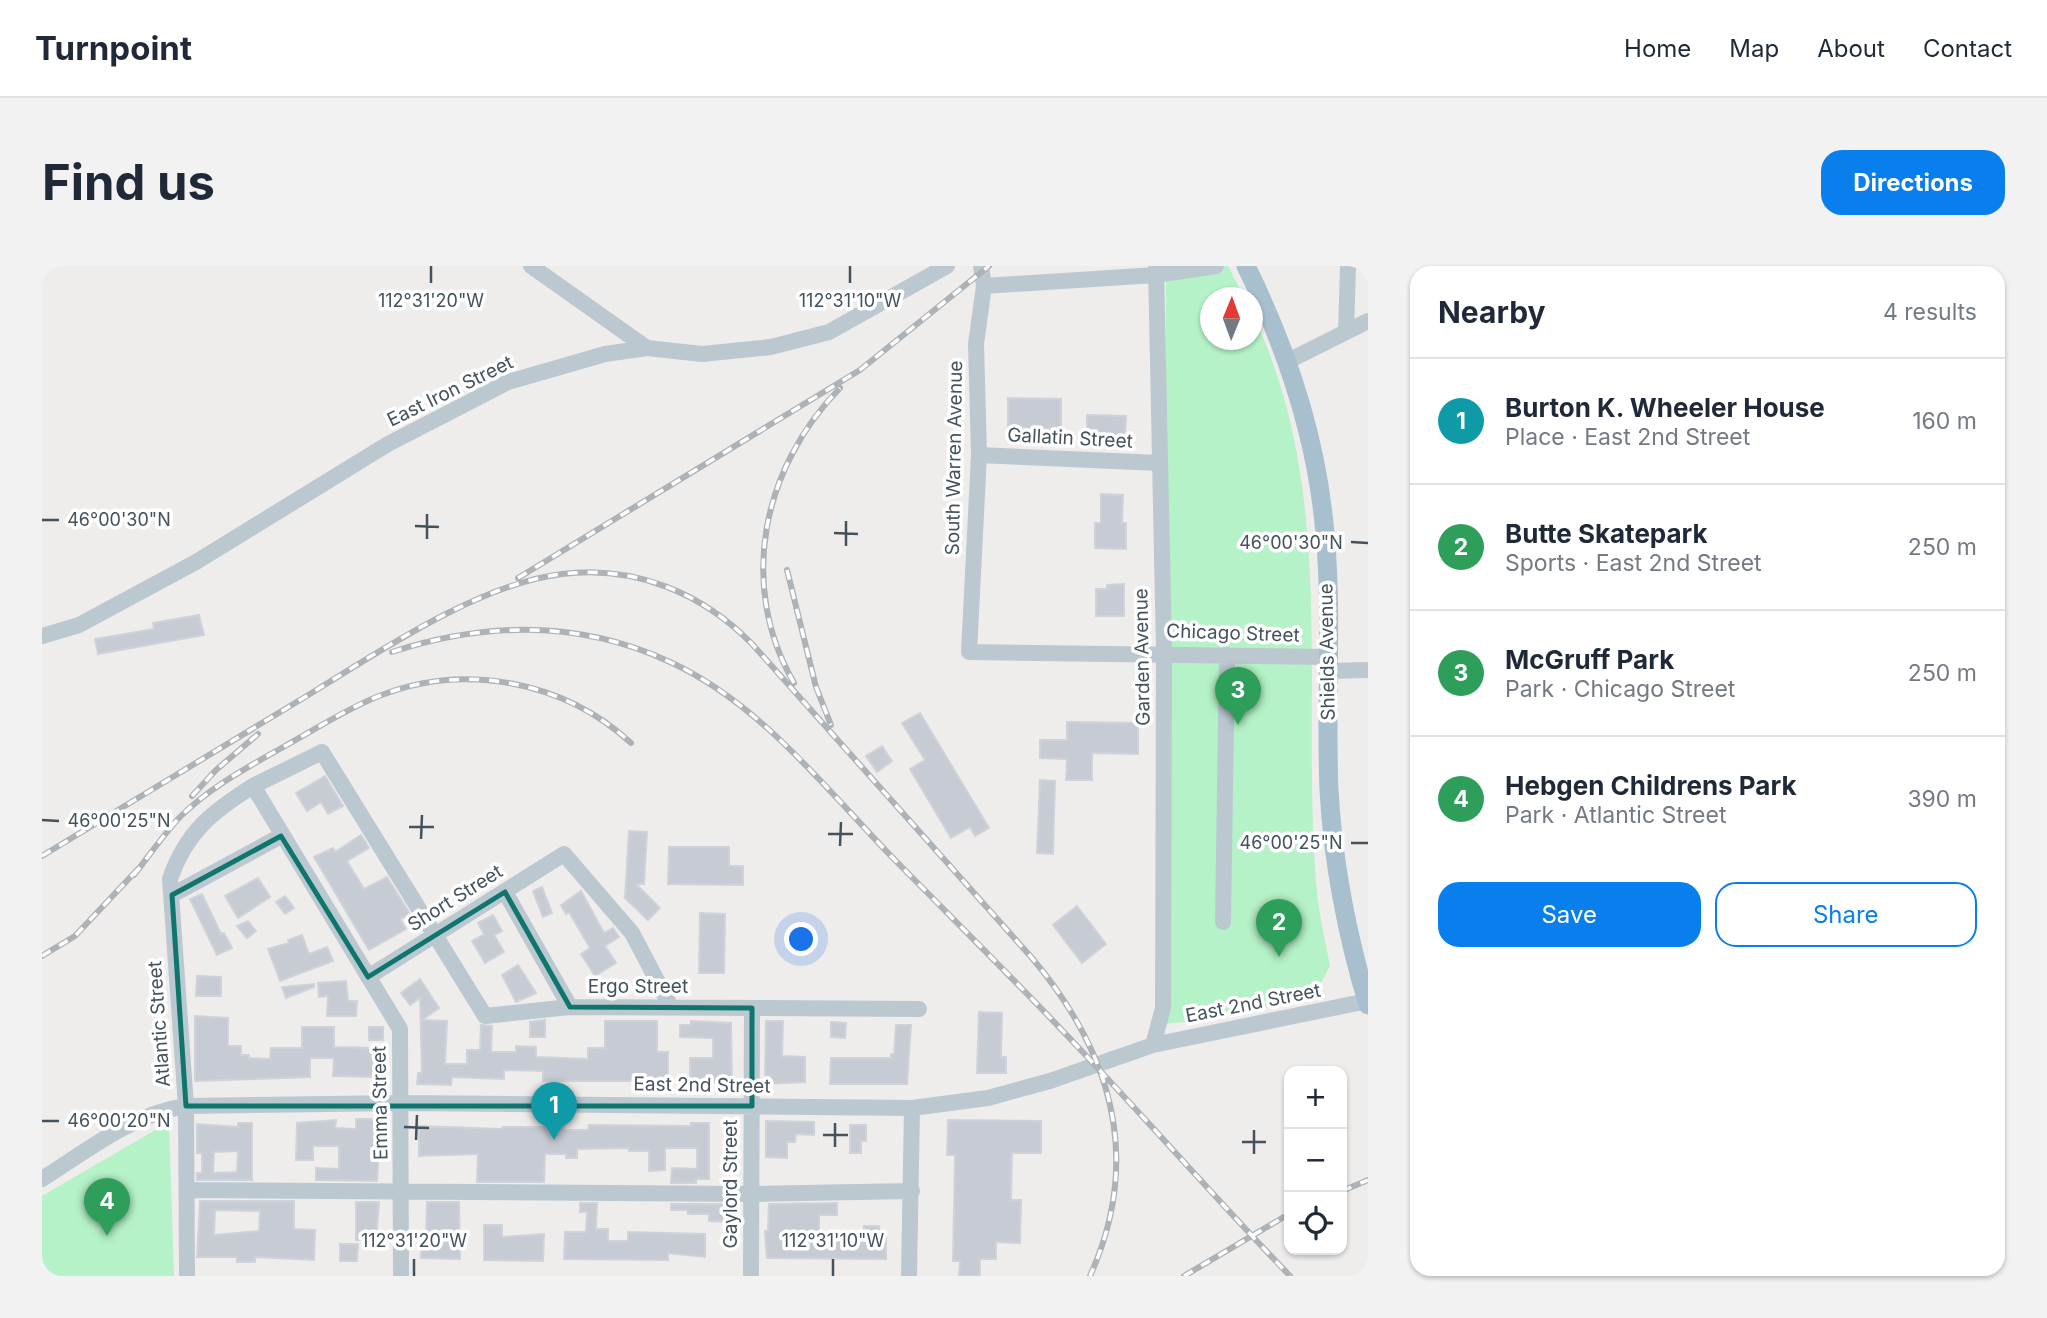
<!DOCTYPE html>
<html lang="en">
<head>
<meta charset="utf-8">
<style>
	:root { --surface:#fff; --page:#f2f2f3; --text:#1f2937; --muted:#747a83; --line:#e0e1e3; --accent:#087fed }
	body { margin:0; font-family:Inter,sans-serif; background:var(--page); color:var(--text) }
	.controls { position:absolute; right:21px; bottom:21px; display:grid; overflow:hidden; border-radius:14px; box-shadow:0 2px 5px #0004 }
	.controls button { width:63px; height:63px; display:grid; place-items:center; padding:0; border:0; border-bottom:2px solid var(--line); background:var(--surface); color:var(--text); font:35px sans-serif }
	.compass { position:absolute; left:1158px; top:21px; width:63px; height:63px; border-radius:50%; background:var(--surface); box-shadow:0 2px 5px #0004; rotate:1deg }
	.you { position:absolute; left:760px; top:674px; width:24px; height:24px; margin:-18px; border:5px solid #fff; border-radius:50%; background:#1a73e8; box-shadow:0 0 0 10px #1a73e833 }
	.badge { display:grid; place-items:center; width:46px; height:46px; border-radius:50%; background:var(--accent); color:#fff; font-size:23px; font-weight:700 }
	.pin { position:absolute; translate:-50% -58px; filter:drop-shadow(0 2px 4px #0008) }
	.pin::after { content:''; position:absolute; top:37px; width:24px; height:21px; background:inherit; clip-path:polygon(0 0,100% 0,50% 100%) }
	.list { margin:0; padding:0; list-style:none }
	h2 { display:flex; justify-content:space-between; align-items:center; height:91px; margin:0; padding:0 28px; font-size:30px }
	h2 small { font-size:23px; font-weight:400; color:var(--muted) }
	.list li { display:grid; grid-template-columns:46px 1fr auto; gap:21px; align-items:center; box-sizing:border-box; height:126px; padding:0 28px; border-top:2px solid var(--line) }
	.list b { display:block; font-size:26px; white-space:nowrap }
	.list p { margin:0; font-size:23px; white-space:nowrap; color:var(--muted) }
	.list em { font-size:23px; font-style:normal; color:var(--muted) }
	.actions { display:flex; gap:14px; padding:21px 28px }
	.actions a { flex:1; padding:16px 0; border:2px solid var(--accent); border-radius:21px; text-align:center; font-size:24px; color:var(--accent) }
	.actions .main { background:var(--accent); color:#fff }
	.icon { flex:none; width:38px; height:38px; fill:none; stroke:currentColor; stroke-width:2; stroke-linecap:round; stroke-linejoin:round }
	.map { position:relative; flex:none; width:1326px; height:1010px; overflow:hidden; border-radius:21px }
	header { display:flex; align-items:center; gap:42px; box-sizing:border-box; height:98px; padding:0 35px; background:var(--surface); border-bottom:2px solid var(--line) }
	header strong { font-size:33px }
	nav { display:flex; gap:38px; margin-inline-start:auto; font-size:24px }
	.intro { display:flex; align-items:center; justify-content:space-between; box-sizing:border-box; height:168px; padding:0 42px }
	h1 { margin:0; font-size:49px }
	.button { padding:18px 32px; border-radius:21px; background:var(--accent); color:#fff; font-size:24px; font-weight:700 }
	main { display:flex; gap:42px; padding:0 42px }
	aside { flex:1; background:var(--surface); border-radius:21px; box-shadow:0 2px 5px #0004 }
	.map>svg:first-child { display:block }
	.green { fill:#b5f2c7 }
	.building { fill:#c7cbd3; stroke:#cfd3d9; stroke-width:2; fill-rule:evenodd }
	.lines { fill:none; stroke-linecap:round; stroke-linejoin:round }
	.minor { stroke:#bbc8d0; stroke-width:16 }
	.major { stroke:#a8bfce; stroke-width:19 }
	.rail-casing { stroke:#adb2b7; stroke-width:6 }
	.rail { stroke:#fff; stroke-width:3.5; stroke-dasharray:10; stroke-linecap:butt }
	.marked { fill:none; stroke:#0f766e; stroke-width:5; stroke-linejoin:round }
	.ticks { fill:none; stroke:#43525b; stroke-width:2.5 }
	.labels { text-anchor:middle; dominant-baseline:central; stroke-width:7; stroke-linejoin:round; paint-order:stroke }
	.street-label { font-size:19px; fill:#43525b; stroke:#fff }
	.ticks-label { font-size:18px; text-anchor:middle; fill:#43525b; stroke:#fff; stroke-width:7; stroke-linejoin:round; paint-order:stroke }
</style>
</head>
<body>
<header>
<strong>Turnpoint</strong>
<nav><a>Home</a><a>Map</a><a>About</a><a>Contact</a></nav>
</header>
<div class="intro"><h1>Find us</h1><a class="button">Directions</a></div>
<main>
<div class="map">
<svg width="1326" height="1010" viewBox="0 0 1326 1010">
	<rect width="100%" height="100%" fill="#efecec"/>
	<!-- green -->
	<path class="green" d="M1124,0H1186L1202,31L1168,32V74H1210L1211,49C1296,227 1259,426 1274,616C1276,644 1283,673 1288,700L1273,728L1181,752L1121,758Z
		M127,856L132,1010H0V930Z"/>
	<!-- building -->
	<path class="building" d="M966,132L1019,133V163L966,162Z
		M1045,149L1084,150L1083,170L1045,169Z
		M1059,228L1081,229L1080,257H1084V283L1053,282V257H1059Z
		M1082,318V350H1054V323H1065V319Z
		M157,349L162,369L56,388L53,373L112,363L111,357Z
		M878,447L947,562L933,570L928,561L909,572L868,503L883,494L860,457Z
		M1025,456L1096,457V488L1050,487V514H1024L1025,493L998,492V474H1025Z
		M840,480L850,495L835,506L824,490Z
		M283,510L301,540L286,548L279,536L265,545L254,527Z
		M998,514L1013,515L1011,588L995,587Z
		M587,565L605,566L602,618H594L618,642L606,654L583,632Z
		M319,569L327,582L305,595L322,623L345,611L368,648L358,653L364,663L327,684L272,591L291,582L293,586Z
		M627,581H687V600H701V619L626,618Z
		M216,612L228,631L196,652L183,630Z
		M500,621L510,647L501,651L491,625Z
		M539,625L562,667L571,662L577,671L563,680L574,697L553,710L539,688L548,682L527,646L524,648L519,639Z
		M160,628L179,668L182,667L190,682L175,689L148,633Z
		M243,630L252,642L243,648L234,636Z
		M1035,640L1064,678L1040,697L1011,659Z
		M658,647L683,648L682,707H657Z
		M451,649L460,665L452,669L462,686L443,697L430,675L442,668L436,657Z
		M206,655L214,665L205,672L195,660Z
		M260,669L267,688L285,681L291,695L238,715L226,683L247,677L246,674Z
		M476,699L494,727L474,736L460,709Z
		M155,710L179,711V730H154Z
		M378,713L397,742L380,754L405,755L403,798H425V784H438L439,759L450,760L449,786H474V780L494,781V791L546,793V782H563V755H615V786H626V815H501V805L462,804V813L410,811L409,819L375,818L376,807H380L378,732L368,739L359,727Z
		M304,715L306,735H315L314,750H285L286,730L277,731L276,717Z
		M272,718V721L244,732L240,721Z
		M937,746L960,747L959,791H964V807H935Z
		M153,750L186,752V780H199V789H207V792L228,793L229,782H260V761H292V781L335,782V811L291,810L292,792H268V811L153,815Z
		M503,754V771H488V756Z
		M649,755L689,757L690,815L648,818V792H671V772L638,771V759H649Z
		M724,755H741L740,790L763,791V816L723,818Z
		M789,756L804,757L803,772L789,771Z
		M854,759H869L865,818H788L789,792H849V788H852Z
		M327,761H341V774H327Z
		M314,853H339L335,915L274,914V902L297,903V880H271V894H254L255,857L294,854L293,862L314,863Z
		M906,854L999,855V887H970L969,934H979L978,977L954,976V993H938V1010H917L918,995H911L913,889H905Z
		M724,855L772,856V869L754,868L753,876H745V892L724,891Z
		M196,857H210V914H155V907H160V887H155V858L196,861ZM196,885L195,906L171,907L172,886Z
		M649,857H667V913H654V917H629L630,902L655,903V882H623V904L607,905V885H587V882L535,883V892H524V888H503L502,916H435L436,888L377,890V860L460,863L461,861H522V864H546L547,859L649,860Z
		M808,859H824V875H819V887H808Z
		M158,935H252V963L273,964L272,994L213,991V996H195V991H155ZM173,944L218,945L217,965L172,969Z
		M314,936H337L334,974H314Z
		M385,936H417L418,993L379,992L380,971H384Z
		M538,937H555L554,963H566V975H586V966L663,968V991L626,987V994L522,993L523,966H544L545,946H538Z
		M795,937V949H777V974H822V960H837V968H844V993L725,992L723,965H726L727,938Z
		M629,938H688V956L667,955V948H646V944H629Z
		M442,959H460V971L502,968L501,995L442,994Z
		M298,978H316L315,995H298Z"/>
	<g class="lines">
		<!-- minor -->
		<path class="minor" d="M489,0L605,82
			M939,0L942,20L934,78L937,189L927,386L1286,391
			M942,20L1114,9L1174,0
			M1304,66L1306,0
			M1246,95L1326,55
			M937,189L1117,197
			M0,370L37,359L154,296L346,178L466,116L563,88L605,82L660,88L729,81L787,66L905,0
			M1285,405L1326,404
			M463,626L528,741L877,743
			M130,629L239,570
			M1181,656L1185,389
			M326,711L522,588L590,667L629,741
			M1111,779L1121,742L1122,386L1114,0
			M0,913C46,884 90,848 144,840L360,837L870,842L946,832L1008,815L1111,779L1325,735
			M145,924L709,928L870,925
			M145,1010L144,840L128,613C144,566 170,546 211,520
			M359,1010L358,763L211,520L280,486L443,750L528,741
			M709,1010L710,742
			M867,1010L870,842"/>
		<!-- major -->
		<path class="major" d="M1204,0C1243,79 1271,160 1281,248C1292,339 1283,432 1287,524C1291,597 1305,669 1326,739"/>
		<!-- rail casing -->
		<g class="rail-casing">
			<path id="rail" d="M745,304L774,421L789,459
				M476,312L818,104L947,0
				M350,386C443,356 538,354 628,396C718,437 783,522 850,591C912,654 974,715 1034,779C1106,855 1175,934 1248,1010
				M752,417C695,318 721,201 798,122
				M150,530L174,504L216,468
				M0,590C88,537 175,484 263,431C335,387 436,318 520,308C593,299 661,327 711,379L990,692C1070,787 1101,893 1048,1010
				M92,609C107,590 121,569 138,551C168,521 206,501 243,480C274,463 304,443 337,430C422,396 522,415 589,477
				M0,690L33,670L96,603
				M1300,925L1326,914
				M1142,1010L1247,948"/>
		</g>
		<!-- rail -->
		<use href="#rail" class="rail"/>
	</g>
	<!-- marked area -->
	<path class="marked" d="M239,570L326,711L463,626L528,741L710,742V840H144L130,629Z"/>
	<!-- ticks -->
	<path class="ticks" d="M389,17V0M808,17V0M0,254H17M373,260L397,261M792,267L816,268M385,273V248M1309,276L1326,277M804,280V255M0,554L17,555M367,561H392M786,568H811M379,573L380,549M1309,577H1326M798,580L799,556M0,855H17M362,861L387,862M781,869H806M374,874L375,849M1200,876H1224M793,881V857M1212,888V864M372,1010V993M791,1010V993"/>
	<g class="labels">
		<!-- street labels -->
		<g class="street-label">
			<text transform="translate(408 125) rotate(-26)">East Iron Street</text>
			<text transform="translate(1028 172) rotate(3)">Gallatin Street</text>
			<text transform="translate(912 192) rotate(-89)">South Warren Avenue</text>
			<text transform="translate(1191 367) rotate(2)">Chicago Street</text>
			<text transform="translate(1285 386) rotate(-91)">Shields Avenue</text>
			<text transform="translate(1100 391) rotate(-91)">Garden Avenue</text>
			<text transform="translate(413 632) rotate(-32)">Short Street</text>
			<text x="596" y="720">Ergo Street</text>
			<text transform="translate(1211 737) rotate(-11)">East 2nd Street</text>
			<text transform="translate(117 758) rotate(-94)">Atlantic Street</text>
			<text transform="translate(660 819) rotate(1)">East 2nd Street</text>
			<text transform="translate(338 837) rotate(-91)">Emma Street</text>
			<text transform="translate(688 918) rotate(-90)">Gaylord Street</text>
		</g>
	</g>
	<g class="ticks-label">
		<text x="389" y="41">112°31'20"W</text>
		<text x="808" y="41">112°31'10"W</text>
		<text x="77" y="260">46°00'30"N</text>
		<text x="1249" y="283">46°00'30"N</text>
		<text x="77" y="561">46°00'25"N</text>
		<text x="1249" y="583">46°00'25"N</text>
		<text x="77" y="861">46°00'20"N</text>
		<text x="372" y="981">112°31'20"W</text>
		<text x="791" y="981">112°31'10"W</text>
	</g>
</svg>
<div class="controls">
<button>+</button>
<button>−</button>
<button><svg class="icon" aria-label="locate" viewBox="0 0 24 24"><circle cx="12" cy="12" r="6"/><path d="M12 2v4M12 18v4M2 12h4M18 12h4"/></svg></button>
</div>
<svg class="compass" viewBox="-18 -18 36 36"><path d="M0-13l5 13h-10z" fill="#e53935"/><path d="M0 13l5-13h-10z" fill="#747a83"/></svg>
<div class="you"></div>
<div class="pin badge" style="left:512px;top:874px;background:#0f9aa8">1</div>
<div class="pin badge" style="left:1237px;top:691px;background:#2e9e5b">2</div>
<div class="pin badge" style="left:1196px;top:459px;background:#2e9e5b">3</div>
<div class="pin badge" style="left:65px;top:970px;background:#2e9e5b">4</div>
</div>
<aside>
<h2>Nearby<small>4 results</small></h2>
<ul class="list">
<li><span class="badge" style="background:#0f9aa8">1</span><div><b>Burton K. Wheeler House</b><p>Place · East 2nd Street</p></div><em>160 m</em></li>
<li><span class="badge" style="background:#2e9e5b">2</span><div><b>Butte Skatepark</b><p>Sports · East 2nd Street</p></div><em>250 m</em></li>
<li><span class="badge" style="background:#2e9e5b">3</span><div><b>McGruff Park</b><p>Park · Chicago Street</p></div><em>250 m</em></li>
<li><span class="badge" style="background:#2e9e5b">4</span><div><b>Hebgen Childrens Park</b><p>Park · Atlantic Street</p></div><em>390 m</em></li>
</ul>
<div class="actions"><a class="main">Save</a><a>Share</a></div>
</aside>
</main>
</body>
</html>
